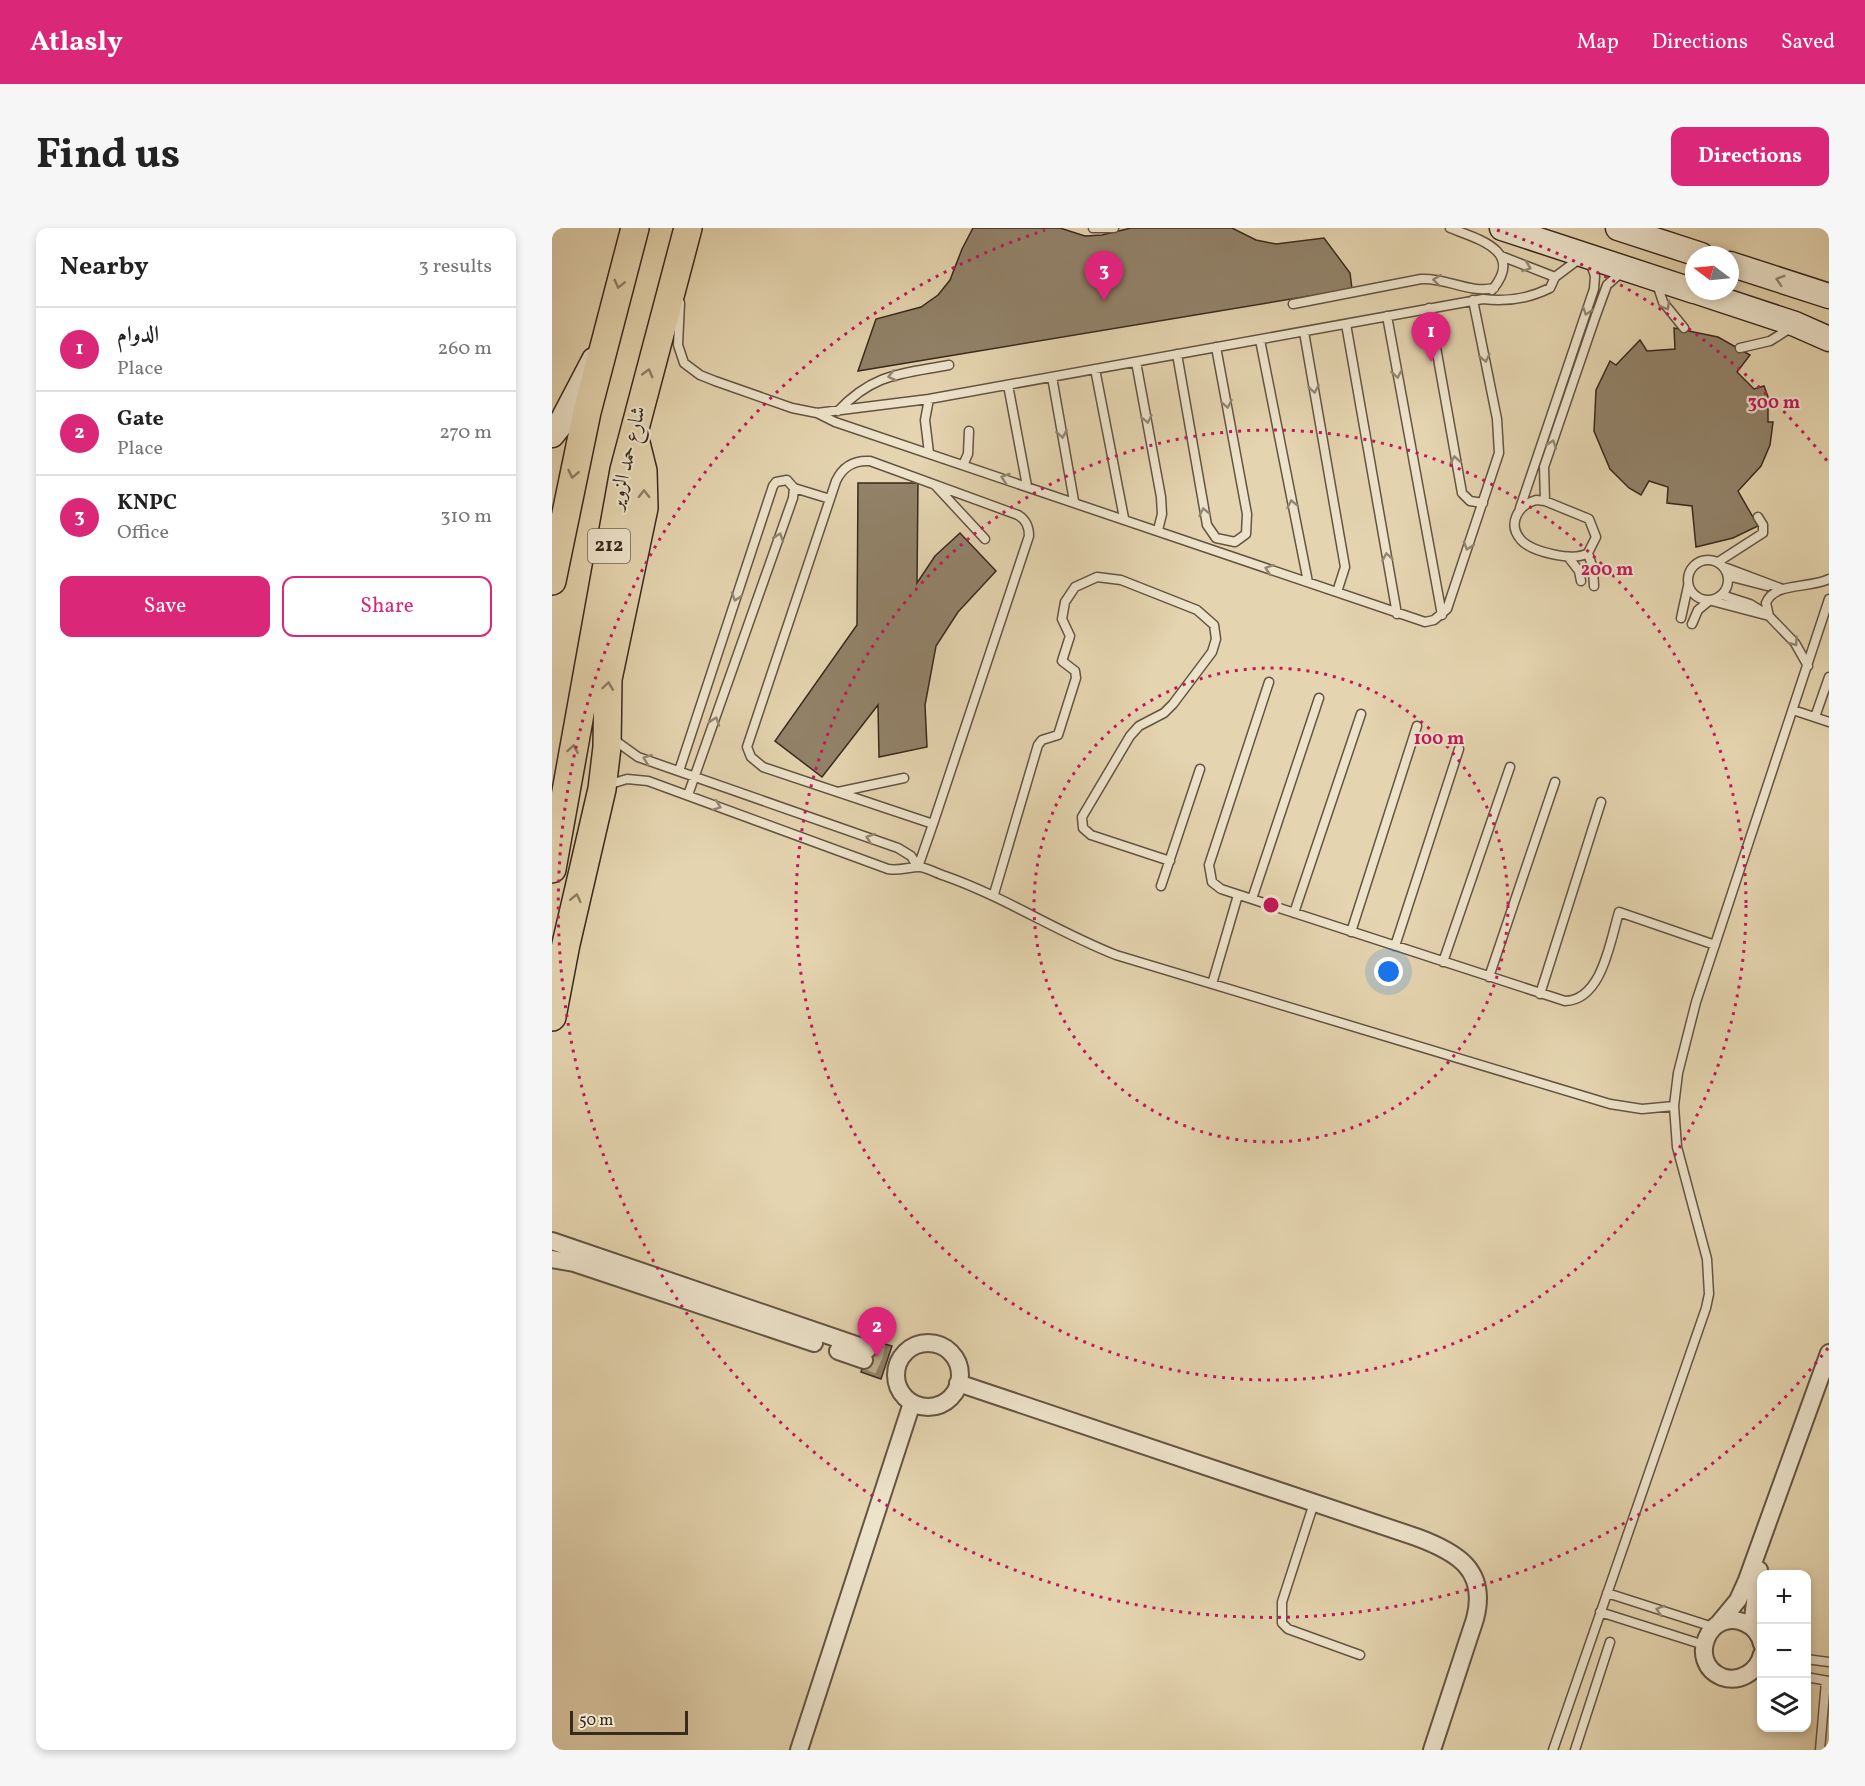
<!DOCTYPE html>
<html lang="en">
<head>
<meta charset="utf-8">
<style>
	:root { --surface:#fff; --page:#f6f6f6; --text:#222; --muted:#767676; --line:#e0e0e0; --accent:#db2777 }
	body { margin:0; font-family:Vollkorn,Amiri,serif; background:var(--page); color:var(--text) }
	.controls { position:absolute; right:18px; bottom:18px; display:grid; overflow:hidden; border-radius:12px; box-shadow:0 3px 9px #0003 }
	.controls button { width:54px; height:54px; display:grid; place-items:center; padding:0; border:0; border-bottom:2px solid var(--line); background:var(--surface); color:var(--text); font:30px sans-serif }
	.compass { position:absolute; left:1133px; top:18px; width:54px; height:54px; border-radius:50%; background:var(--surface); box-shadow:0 3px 9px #0003; rotate:286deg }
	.scale { position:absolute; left:18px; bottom:15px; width:118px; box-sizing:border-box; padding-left:6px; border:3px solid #39291e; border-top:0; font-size:16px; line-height:21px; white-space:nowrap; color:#39291e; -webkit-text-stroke:4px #ede3cb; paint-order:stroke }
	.you { position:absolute; left:837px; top:744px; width:21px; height:21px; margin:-15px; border:4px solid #fff; border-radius:50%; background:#1a73e8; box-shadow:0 0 0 9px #1a73e833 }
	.badge { display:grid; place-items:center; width:39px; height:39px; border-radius:50%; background:var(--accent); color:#fff; font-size:20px; font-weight:700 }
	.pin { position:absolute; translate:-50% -50px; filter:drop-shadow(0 2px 3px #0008) }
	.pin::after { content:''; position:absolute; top:32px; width:21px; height:18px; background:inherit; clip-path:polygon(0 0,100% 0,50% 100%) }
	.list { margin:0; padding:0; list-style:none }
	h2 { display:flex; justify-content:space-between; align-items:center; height:78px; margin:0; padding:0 24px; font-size:26px }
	h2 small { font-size:20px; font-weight:400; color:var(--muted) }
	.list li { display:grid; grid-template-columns:39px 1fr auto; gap:18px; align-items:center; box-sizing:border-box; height:84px; padding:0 24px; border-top:2px solid var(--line) }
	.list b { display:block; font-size:22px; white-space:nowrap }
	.list p { margin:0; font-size:20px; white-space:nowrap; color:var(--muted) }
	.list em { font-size:20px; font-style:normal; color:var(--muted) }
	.actions { display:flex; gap:12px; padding:18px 24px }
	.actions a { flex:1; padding:14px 0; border:2px solid var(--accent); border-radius:12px; text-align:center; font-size:21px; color:var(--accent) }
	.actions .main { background:var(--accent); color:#fff }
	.icon { flex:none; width:33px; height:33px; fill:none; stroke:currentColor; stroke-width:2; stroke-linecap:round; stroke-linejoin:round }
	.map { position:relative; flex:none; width:1277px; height:1522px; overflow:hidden; border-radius:12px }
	header { display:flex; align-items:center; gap:36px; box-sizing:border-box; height:84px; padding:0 30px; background:var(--accent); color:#fff }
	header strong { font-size:28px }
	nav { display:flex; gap:33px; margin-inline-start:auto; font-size:21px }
	.intro { display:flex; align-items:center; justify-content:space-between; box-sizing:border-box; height:144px; padding:0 36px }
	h1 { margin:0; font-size:42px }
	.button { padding:15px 27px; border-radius:12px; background:var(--accent); color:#fff; font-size:21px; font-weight:700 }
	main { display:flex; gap:36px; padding:0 36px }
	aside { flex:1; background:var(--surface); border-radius:12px; box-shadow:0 3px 9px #0003 }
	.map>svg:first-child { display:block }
	.building { fill:#928269; stroke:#39291e; stroke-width:1.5 }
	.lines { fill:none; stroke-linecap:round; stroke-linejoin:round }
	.street-tunnel { stroke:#c2b292; stroke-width:16; stroke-dasharray:16 8; stroke-linecap:butt }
	.lane-casing { stroke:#645442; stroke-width:11 }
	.street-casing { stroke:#645442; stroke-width:20 }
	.secondary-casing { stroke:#39291e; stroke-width:27 }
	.primary-casing { stroke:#39291e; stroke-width:30 }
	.lane { stroke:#ede3cb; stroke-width:8 }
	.street { stroke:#ede3cb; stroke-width:16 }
	.secondary { stroke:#ede3cb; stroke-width:24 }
	.primary { stroke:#e4d4af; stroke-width:27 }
	.oneway { stroke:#938674 }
	.oneway2 { stroke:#8e7e66 }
	.ring { fill:none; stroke:#c2185b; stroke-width:3; stroke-dasharray:3 6 }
	.labels { text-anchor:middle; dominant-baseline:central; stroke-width:4.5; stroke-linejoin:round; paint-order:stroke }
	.shield { fill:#ede3cb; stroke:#6f6152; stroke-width:1.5 }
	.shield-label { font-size:20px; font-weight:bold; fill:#39291e }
	.street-label { font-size:21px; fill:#39291e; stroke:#ede3cb }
	.centre { fill:#c2185b; stroke:#ede3cb; stroke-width:3 }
	.ring-label { font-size:18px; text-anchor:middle; font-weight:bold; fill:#c2185b; stroke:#ede3cb; stroke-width:4.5; stroke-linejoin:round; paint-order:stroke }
</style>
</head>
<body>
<header>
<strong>Atlasly</strong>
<nav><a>Map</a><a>Directions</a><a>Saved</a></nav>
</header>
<div class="intro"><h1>Find us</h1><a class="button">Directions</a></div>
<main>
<aside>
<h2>Nearby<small>3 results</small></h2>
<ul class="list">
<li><span class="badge">1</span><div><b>الدوام</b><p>Place</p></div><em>260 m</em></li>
<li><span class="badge">2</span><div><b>Gate</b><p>Place</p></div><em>270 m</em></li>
<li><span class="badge">3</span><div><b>KNPC</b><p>Office</p></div><em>310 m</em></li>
</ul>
<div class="actions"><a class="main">Save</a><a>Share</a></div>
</aside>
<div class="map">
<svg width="1277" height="1522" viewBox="0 0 1277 1522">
	<rect width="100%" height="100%" fill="#e4d4af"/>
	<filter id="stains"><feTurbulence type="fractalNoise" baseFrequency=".00333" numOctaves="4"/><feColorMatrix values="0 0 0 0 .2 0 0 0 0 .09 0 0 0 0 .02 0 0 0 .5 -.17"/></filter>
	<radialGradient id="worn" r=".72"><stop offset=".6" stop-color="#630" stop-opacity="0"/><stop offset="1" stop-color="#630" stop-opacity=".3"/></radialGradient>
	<!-- building -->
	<path class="building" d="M421,0H508L533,8L550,7L579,0H680L704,12L724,16L772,10L798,45L800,61L306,143L324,91L369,79L386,67L398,52L410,21Z
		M1122,100L1166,109L1198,127L1185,144L1202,161L1212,158L1216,169V194H1221L1218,217L1209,238L1186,263L1206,298L1181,310L1144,319L1140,278L1115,275L1116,259L1097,253L1089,267L1077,260L1058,241L1042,203L1044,162L1058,133L1064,137L1088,112L1095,123L1123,121Z
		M306,255H366L365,355L383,328L408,305L444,343L406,384L384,418L373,477L375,519L327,529L326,477L270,549L223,513L305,397Z
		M319,1112L340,1118L329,1151L309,1144Z"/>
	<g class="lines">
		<!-- street-tunnel -->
		<path class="street-tunnel" d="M316,1121L337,1126
			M312,1132L332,1141"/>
		<!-- lane casing -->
		<g class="lane-casing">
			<path id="lane" d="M541,0H562
				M898,0C926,11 973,23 940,62
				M949,28L1003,49
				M1104,53L1111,74L1132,100
				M128,75L126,117L132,135L148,147L163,153L240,180L265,185L377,171L931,71C955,74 976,71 998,60L1003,49L1027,31
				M741,76L869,51C893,49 918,66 942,60
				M877,80L910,265L918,273L931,275
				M835,88L890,387
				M794,96L845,386
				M752,104L793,339L785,364
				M708,112L756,354
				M1188,120L1218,113L1240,99
				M625,126L655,297L664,310L683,314L694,306L695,286L664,119
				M584,134L609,269L610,286L606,302
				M543,141L572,290
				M500,149L522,273
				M456,157L475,258
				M286,183C322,145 349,146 397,137
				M265,185L283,194L873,394L882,392L895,381L947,225L945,191L921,72
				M377,225L373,192L377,171
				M411,237L416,226L417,203
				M383,257L433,311
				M242,260L278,271
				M984,272L993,273L1037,291L1044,309L1036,325C1022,334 980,324 969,312C955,296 966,277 984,272Z
				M993,273L992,239L1043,90L1055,57L1071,43
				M968,280L1042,61L1043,48L1038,33
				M1036,325L1041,341L1042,358
				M1017,330L1027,343L1029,353
				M1136 352a20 20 0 1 1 40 0a20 20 0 1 1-40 0Z
				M1166,334L1211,305V297L1206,289
				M1172,339L1228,360
				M1176,348L1215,358
				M1170,367L1198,376L1214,386
				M1160,373L1217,388
				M1129,390L1136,358
				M1140,396L1146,382L1157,373
				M1256,438L1243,415L1217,388L1214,375C1222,354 1256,361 1277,351
				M717,454L657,637L660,654L669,661L1013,773C1050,772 1058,714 1067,684L1163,717
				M1241,482L1277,494
				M1263,489L1277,449
				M61,511L86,529L346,620L359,628L366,639
				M127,543L221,258L224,254L235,252L242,260L241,270L136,567
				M55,557L75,551L96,553L336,641C347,643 357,639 367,639C374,639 386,646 393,648C453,669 505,704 564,727L1058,876L1090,881L1122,878
				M286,564L352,550
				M366,639L381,596L477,308C477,298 474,292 466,287L318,233C302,232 291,238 284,253L195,519L199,529L211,539L381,596
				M609,658L648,541
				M442,666L486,517L490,512L506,507L524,450L523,443L510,433L518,408L510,391L513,374L523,359L545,349L569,352L645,382L662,397L664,411L660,424L621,476L612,485L587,498L578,508L530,589L531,600L539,607L618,633
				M700,671L767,470
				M742,685L809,486
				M799,704L865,498
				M843,718L907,521
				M891,734L958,539
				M937,749L1003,554
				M660,756L686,667
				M988,766L1049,574
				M762,1275L730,1374V1395L736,1401L808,1427
				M1055,1365L1161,1399
				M1048,1384L1152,1417
				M1254,1431L1277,1434
				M1254,1449L1277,1453
				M1001,1522L1154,1080L1157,1066L1155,1031L1125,919L1122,878L1126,845L1144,774L1277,371
				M1023,1522L1058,1414
				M1268,1522L1274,1453"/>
		</g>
		<!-- street casing -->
		<g class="street-casing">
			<path id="street" d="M0,1013L316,1121
				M0,1031L22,1035L262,1115
				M344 1147a32 32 0 1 1 64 0a32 32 0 1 1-64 0Z
				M286,1123L312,1132
				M406,1155L864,1309C905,1324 936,1342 923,1391L880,1522
				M1167,1395L1186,1372L1195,1352L1277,1125
				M1200,1399L1207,1342
				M1210,1416C1208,1407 1202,1399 1193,1395C1157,1379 1134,1434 1170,1449C1187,1455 1206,1444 1210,1426
				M247,1522L360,1175"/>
		</g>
		<!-- secondary casing -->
		<g class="secondary-casing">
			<path id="secondary" d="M950,0L1142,63
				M1066,0L1149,27
				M1178,36L1277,68
				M1143,63L1243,96L1277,111
				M0,207L8,197L42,132"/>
		</g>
		<!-- primary casing -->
		<g class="primary-casing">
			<path id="primary" d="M0,353L35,184L83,0
				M0,641L72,242L136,0
				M0,789L14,716L50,561L55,519L56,451L92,280L91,243L82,207"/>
		</g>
		<!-- lane -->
		<use href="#lane" class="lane"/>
		<!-- street -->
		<use href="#street" class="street"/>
		<!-- secondary -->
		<use href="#secondary" class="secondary"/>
		<!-- primary -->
		<use href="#primary" class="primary"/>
	</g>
	<!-- one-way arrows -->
	<defs><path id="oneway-chevron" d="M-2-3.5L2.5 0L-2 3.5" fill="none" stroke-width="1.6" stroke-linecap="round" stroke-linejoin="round" transform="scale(1.5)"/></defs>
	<g class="oneway">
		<use href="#oneway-chevron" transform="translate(975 39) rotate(20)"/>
		<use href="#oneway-chevron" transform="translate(885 52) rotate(-173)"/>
		<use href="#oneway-chevron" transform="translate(1228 52) rotate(-162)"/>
		<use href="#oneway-chevron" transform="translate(1114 78) rotate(60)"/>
		<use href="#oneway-chevron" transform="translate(1035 83) rotate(108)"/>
		<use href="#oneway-chevron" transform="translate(933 130) rotate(78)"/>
		<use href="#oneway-chevron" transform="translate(845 146) rotate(80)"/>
		<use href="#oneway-chevron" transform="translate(340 148) rotate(167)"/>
		<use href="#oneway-chevron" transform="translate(762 161) rotate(80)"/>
		<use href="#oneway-chevron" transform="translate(675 176) rotate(79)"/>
		<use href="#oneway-chevron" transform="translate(595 191) rotate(79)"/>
		<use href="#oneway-chevron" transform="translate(510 206) rotate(80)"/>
		<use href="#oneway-chevron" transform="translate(1000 216) rotate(-71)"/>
		<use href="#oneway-chevron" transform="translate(903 232) rotate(-100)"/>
		<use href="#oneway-chevron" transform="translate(453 250) rotate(-162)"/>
		<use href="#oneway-chevron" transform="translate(740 276) rotate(-101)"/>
		<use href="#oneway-chevron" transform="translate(652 284) rotate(-101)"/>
		<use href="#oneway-chevron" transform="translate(227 309) rotate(-71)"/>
		<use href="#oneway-chevron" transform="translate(916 318) rotate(108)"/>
		<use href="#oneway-chevron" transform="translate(835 329) rotate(-100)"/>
		<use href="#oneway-chevron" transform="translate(717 341) rotate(-161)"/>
		<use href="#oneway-chevron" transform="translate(184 369) rotate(108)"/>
		<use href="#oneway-chevron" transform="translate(1242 414) rotate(55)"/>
		<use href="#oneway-chevron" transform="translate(163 493) rotate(-71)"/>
		<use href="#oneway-chevron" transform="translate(95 531) rotate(-160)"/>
		<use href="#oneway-chevron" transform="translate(165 578) rotate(20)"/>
		<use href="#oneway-chevron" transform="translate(318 610) rotate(-161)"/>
		<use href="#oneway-chevron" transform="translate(1108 1382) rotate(-162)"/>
	</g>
	<g class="oneway2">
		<use href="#oneway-chevron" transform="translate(67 56) rotate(104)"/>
		<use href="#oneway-chevron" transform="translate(96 145) rotate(-75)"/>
		<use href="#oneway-chevron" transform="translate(21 246) rotate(102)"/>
		<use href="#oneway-chevron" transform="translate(92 266) rotate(-90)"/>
		<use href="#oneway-chevron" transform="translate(56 458) rotate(-82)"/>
		<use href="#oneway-chevron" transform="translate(21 521) rotate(-80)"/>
		<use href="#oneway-chevron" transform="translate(24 670) rotate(-77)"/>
	</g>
	<!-- distance rings -->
	<g class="ring">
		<circle cx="719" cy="677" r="237"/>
		<circle cx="719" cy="677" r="475"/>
		<path d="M1276 1120A712 712 0 1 1 493 2M945 2A712 712 0 0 1 1276 234"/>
	</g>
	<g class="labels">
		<!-- shield labels -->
		<rect class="shield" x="36" y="301" width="42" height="34" rx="4.5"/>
		<g class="shield-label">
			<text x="57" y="318">212</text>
		</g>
		<!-- street labels -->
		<g class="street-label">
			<text transform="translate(76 230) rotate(-77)">شارع حمد الزوير</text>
		</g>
	</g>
	<circle cx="719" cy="677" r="9" class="centre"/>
	<g class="ring-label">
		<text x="1222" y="180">300 m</text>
		<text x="1055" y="347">200 m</text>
		<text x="887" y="516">100 m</text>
	</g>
	<rect width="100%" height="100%" filter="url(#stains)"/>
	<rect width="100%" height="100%" fill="url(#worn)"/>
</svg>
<div class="controls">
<button>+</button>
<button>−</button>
<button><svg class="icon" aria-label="layers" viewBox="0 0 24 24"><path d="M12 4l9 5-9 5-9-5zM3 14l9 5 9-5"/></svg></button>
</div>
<svg class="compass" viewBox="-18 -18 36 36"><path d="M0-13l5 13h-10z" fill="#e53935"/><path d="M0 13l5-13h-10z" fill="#767676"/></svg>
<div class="scale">50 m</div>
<div class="you"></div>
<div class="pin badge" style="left:879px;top:134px">1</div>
<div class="pin badge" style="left:325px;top:1129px">2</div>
<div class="pin badge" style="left:552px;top:73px">3</div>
</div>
</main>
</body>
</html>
